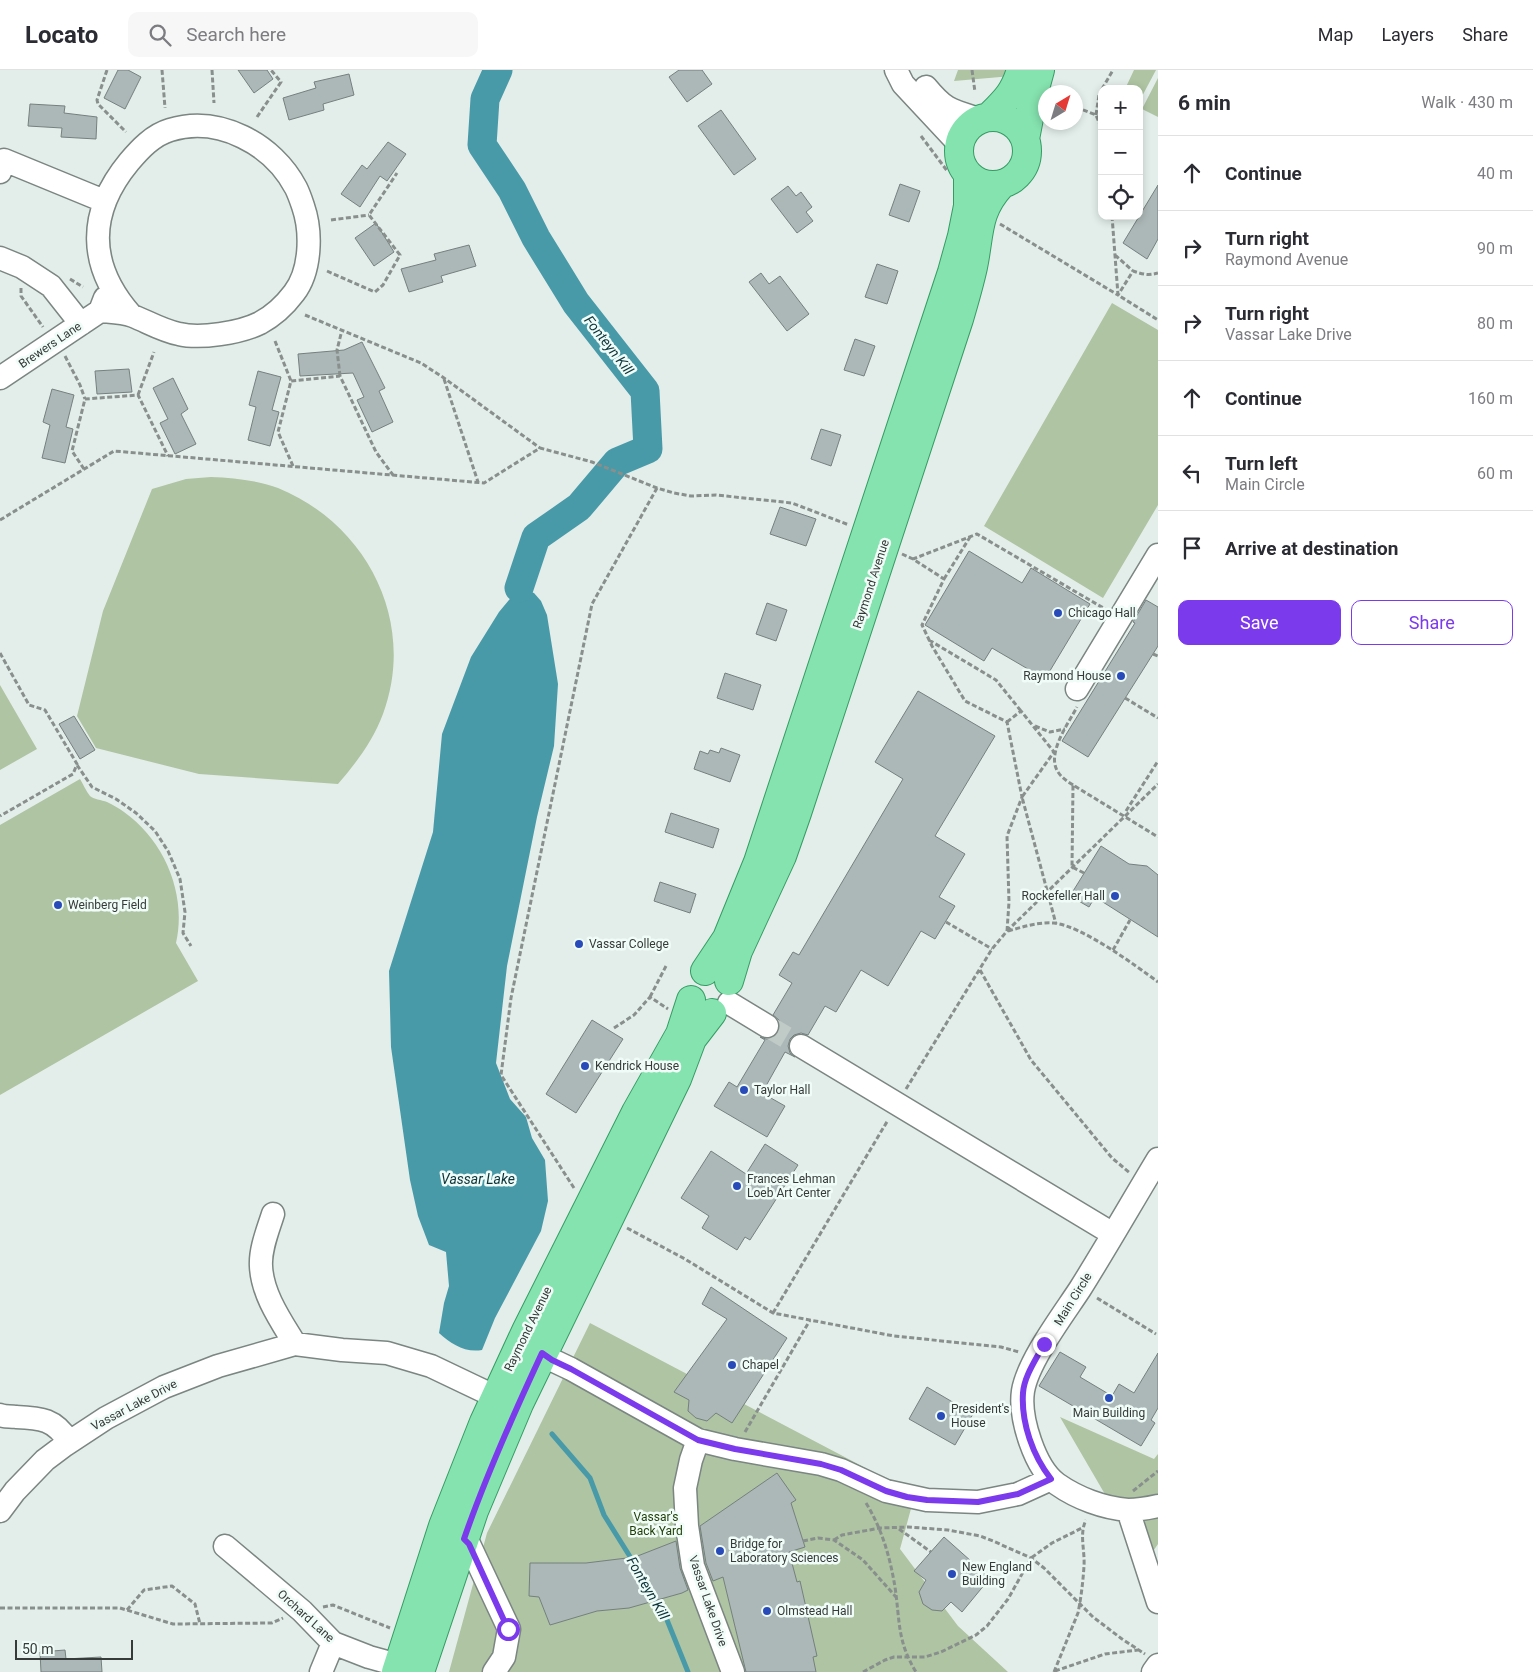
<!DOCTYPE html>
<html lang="en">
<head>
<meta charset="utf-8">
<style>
	:root { --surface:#fff; --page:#f7f7f7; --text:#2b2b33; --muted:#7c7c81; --line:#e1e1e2; --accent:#7c3aed }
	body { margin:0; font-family:Roboto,sans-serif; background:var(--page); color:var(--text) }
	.controls { position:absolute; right:15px; top:15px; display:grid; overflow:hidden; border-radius:10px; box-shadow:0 2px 8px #0003 }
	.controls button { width:45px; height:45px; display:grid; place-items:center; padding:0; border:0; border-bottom:1px solid var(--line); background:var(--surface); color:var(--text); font:25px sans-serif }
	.compass { position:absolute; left:1038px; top:15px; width:45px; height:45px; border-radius:50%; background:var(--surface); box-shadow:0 2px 8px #0003; rotate:38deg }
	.scale { position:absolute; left:15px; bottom:12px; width:118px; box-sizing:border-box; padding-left:5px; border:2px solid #363a39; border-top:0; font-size:14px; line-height:18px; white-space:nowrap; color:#363a39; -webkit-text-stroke:4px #f0fcf7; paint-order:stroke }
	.stop { position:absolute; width:15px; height:15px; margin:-11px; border:4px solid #7c3aed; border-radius:50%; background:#fff }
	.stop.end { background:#7c3aed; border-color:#fff; box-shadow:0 1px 5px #0008 }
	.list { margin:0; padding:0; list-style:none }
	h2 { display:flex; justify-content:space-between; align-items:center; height:65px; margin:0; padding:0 20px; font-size:21px }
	h2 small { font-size:16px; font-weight:400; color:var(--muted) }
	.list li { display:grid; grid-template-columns:32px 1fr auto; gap:15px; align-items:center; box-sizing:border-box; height:75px; padding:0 20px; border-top:1px solid var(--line) }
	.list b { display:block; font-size:19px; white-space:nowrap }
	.list p { margin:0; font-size:16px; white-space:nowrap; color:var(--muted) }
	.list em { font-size:16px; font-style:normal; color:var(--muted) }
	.actions { display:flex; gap:10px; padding:15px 20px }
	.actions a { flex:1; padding:11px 0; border:1px solid var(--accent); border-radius:10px; text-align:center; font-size:18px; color:var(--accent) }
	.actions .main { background:var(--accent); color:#fff }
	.icon { flex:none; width:28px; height:28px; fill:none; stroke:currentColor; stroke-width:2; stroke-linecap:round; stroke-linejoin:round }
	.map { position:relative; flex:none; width:1158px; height:1602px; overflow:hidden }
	header { display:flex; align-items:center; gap:30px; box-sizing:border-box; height:70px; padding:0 25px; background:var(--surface); border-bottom:1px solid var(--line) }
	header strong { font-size:24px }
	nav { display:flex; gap:28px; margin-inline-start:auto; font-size:18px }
	.search { width:350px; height:45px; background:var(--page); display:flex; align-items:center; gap:12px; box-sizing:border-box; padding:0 18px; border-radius:10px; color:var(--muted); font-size:19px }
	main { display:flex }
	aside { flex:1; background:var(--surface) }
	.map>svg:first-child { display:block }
	.green { fill:#aec4a2 }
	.water { fill:#489aa8 }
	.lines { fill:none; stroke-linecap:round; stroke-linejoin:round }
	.stream { stroke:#489aa8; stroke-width:5 }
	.river { stroke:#489aa8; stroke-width:29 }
	.building { fill:#acb8b7; stroke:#75807f }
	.minor-tunnel { stroke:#c0cac7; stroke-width:22; stroke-dasharray:22 11; stroke-linecap:butt }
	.minor-casing { stroke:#7b8582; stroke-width:25 }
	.major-casing { stroke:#349c63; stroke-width:30 }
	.path { stroke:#888f8d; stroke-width:3; stroke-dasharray:5 2.5; stroke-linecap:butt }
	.minor { stroke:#fff; stroke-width:22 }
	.major { stroke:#85e3af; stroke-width:28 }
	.route { stroke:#7c3aed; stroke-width:6 }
	.poi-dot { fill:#294bba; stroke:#f0fcf7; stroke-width:2 }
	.labels { text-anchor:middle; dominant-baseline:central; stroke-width:5; stroke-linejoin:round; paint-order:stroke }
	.street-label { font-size:12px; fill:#363a39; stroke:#f0fcf7 }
	.poi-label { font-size:12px; fill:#363a39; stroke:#f0fcf7; text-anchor:start }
	.park-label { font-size:12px; fill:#1e3d04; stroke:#f0fcf7 }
	.water-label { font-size:14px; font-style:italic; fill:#0b333a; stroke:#f0fcf7 }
</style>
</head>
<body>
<header>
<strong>Locato</strong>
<div class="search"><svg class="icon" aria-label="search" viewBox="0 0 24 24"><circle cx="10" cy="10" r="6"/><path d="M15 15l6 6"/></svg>Search here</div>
<nav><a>Map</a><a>Layers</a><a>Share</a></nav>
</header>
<main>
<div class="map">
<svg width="1158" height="1602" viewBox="0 0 1158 1602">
	<rect width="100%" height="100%" fill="#e3eeea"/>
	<!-- green -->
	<path class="green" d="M958,0H1014L1012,6L954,11Z
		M1134,0H1156L1139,32V19H1125Z
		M1158,8V47L1142,39Z
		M1112,233L1158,260V435L1103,528L984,456Z
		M211,407C234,408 256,410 278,418C367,454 417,552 383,644C373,671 356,693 338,714L199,704L96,678L77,646L103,541L152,419L186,409Z
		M0,615L37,679L0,700Z
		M80,709C83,714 86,721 90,726C93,729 102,730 107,732C113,735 119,738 124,742C165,771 187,825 176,873L198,911L0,1025V755Z
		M590,1253L915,1424L900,1479L958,1556L1008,1602H449L487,1463Z
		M1060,1347L1154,1389L1158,1384V1474L1145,1493Z"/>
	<!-- water -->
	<path class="water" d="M519,518L534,523L541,531L547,545L558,614L554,676L537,747L507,896L496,993L510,1029L526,1047L532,1068L545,1090L548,1131L541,1161L495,1248L482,1280C465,1283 451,1274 439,1263L444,1233L449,1216L446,1182L429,1175L418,1146L410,1110L391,977L389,901L433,762L442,664L471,587L499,542Z"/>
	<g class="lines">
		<!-- stream -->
		<path class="stream" d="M552,1364L590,1408L604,1445L634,1493
			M652,1524L665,1545L688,1602"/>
		<!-- river -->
		<path class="river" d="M498,0L485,29L482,75L512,120L536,168L576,233L645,321L648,379L617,392L579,437L536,467L519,518"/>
	</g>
	<!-- building -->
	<path class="building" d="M118,0H128L141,7L125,39L104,28Z
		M238,0H267L273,9L254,23Z
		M679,0H702L712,14L687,32L669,7Z
		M349,4L354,25L323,34L324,40L289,50L283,28L316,18L314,12Z
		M30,34L65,36L64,43L97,47L96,69L61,67L62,58L28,56Z
		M721,40L756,89L734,105L698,56Z
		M388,72L406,84L387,111L380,106L360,137L341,124L362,95L367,99Z
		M900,114L920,121L909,152L889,145Z
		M1158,115V169L1147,189L1123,173Z
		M788,116L796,126L801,122L812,137L806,142L813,151L797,163L771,129Z
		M376,153L394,182L374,196L355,168Z
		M469,175L476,196L441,206L443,212L409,222L401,199L436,190L434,184Z
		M877,194L898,201L887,234L865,227Z
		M761,203L769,214L780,206L809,244L787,261L749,212Z
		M855,269L875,276L864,306L844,300Z
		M362,272L385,318L379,321L393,352L372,362L357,330L364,327L353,303L300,306L298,284L344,280Z
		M129,299L132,322L97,324L95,301Z
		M258,301L281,307L272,340L279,342L270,376L248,370L256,337L249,335Z
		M173,308L188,339L181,344L196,374L175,384L160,353L168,349L153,318Z
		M52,319L74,325L66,357L73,359L65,393L42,388L50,355L43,352Z
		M821,359L841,365L831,396L811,389Z
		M780,437L816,449L806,476L770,464Z
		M969,481L1022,513L1031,498L1090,534L1045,609L992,578L984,591L925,555Z
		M1146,530L1158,537V576L1088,687L1062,671L1135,553L1133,552Z
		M767,533L787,540L776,571L756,564Z
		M725,603L761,615L753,640L717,628Z
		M918,621L995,666L935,766L965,784L939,827L955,836L935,869L921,861L888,916L861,900L836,942L825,936L808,965L801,963L794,965L790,969L788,976L790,983L795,987L785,982L762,1023L785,1036L767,1067L714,1036L729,1012L737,1017L765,970L760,967L766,969L773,968L778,962L780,957L779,950L773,945L792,913L779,905L793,882L799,885L903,709L875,692Z
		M74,646L95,680L80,689L59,654Z
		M721,678L740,685L730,712L694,699L700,681L708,684L710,680L719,683Z
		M671,743L719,759L713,778L665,762Z
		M1101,776L1129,794L1147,796L1158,805V867L1095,827L1089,837L1070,826Z
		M660,812L696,824L690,843L654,831Z
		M592,950L623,969L576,1043L546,1024Z
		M765,1074L798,1095L750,1170L745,1167L737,1180L702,1158L709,1146L681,1128L711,1081L746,1104Z
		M711,1217L787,1268L732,1353L716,1343L707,1351L696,1348L688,1341L689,1330L674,1322L727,1249L702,1234Z
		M1060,1282L1086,1297L1080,1307L1112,1326L1119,1314L1134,1323L1158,1283V1338L1151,1350L1155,1353L1141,1376L1039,1316Z
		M927,1317L973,1344L955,1375L909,1349Z
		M777,1403L796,1430L791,1433L805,1477L789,1482L797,1512L800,1511L817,1586L813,1587L816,1602H746L723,1507L713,1511L706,1493L700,1456Z
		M944,1467L990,1508L962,1542L951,1532L942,1541L932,1540L923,1534L919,1522L926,1510L914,1501Z
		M676,1471L680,1498L688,1520L682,1523L629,1538L597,1541L550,1555L539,1527L529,1526L530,1493H586L635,1487Z
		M65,1580L66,1589L101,1587L102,1602H41L40,1582Z"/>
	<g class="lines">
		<!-- minor-tunnel -->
		<path class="minor-tunnel" d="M767,956L801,976"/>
		<!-- minor casing -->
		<g class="minor-casing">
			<path id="minor" d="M896,0L903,14L959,74
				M926,17C945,40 950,40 979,49
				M0,102L4,90L104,131
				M0,188L22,197L51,216L81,254
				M100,241C110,242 123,242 133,246C148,252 163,261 179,264C200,269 240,263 260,253C273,246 285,235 294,223C311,201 312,162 303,136C301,130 299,124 296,118C273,74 219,45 170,60C153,65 140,79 129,92C87,143 88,196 131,245
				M0,308L100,241L105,228
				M1077,619L1158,485
				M729,933L767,956
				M801,976L1113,1164
				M1158,1089C1132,1132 1107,1176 1080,1219C1063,1245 1028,1291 1023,1321C1019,1348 1035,1398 1057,1414C1077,1428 1103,1438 1128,1440C1137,1440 1149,1438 1158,1436
				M273,1144C268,1160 260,1179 261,1196C262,1224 281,1251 295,1274L342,1280L387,1283L431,1296L496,1327
				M543,1283L552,1290L571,1299L698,1370L691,1390L685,1418L687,1456L693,1496L733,1602
				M0,1345C5,1347 10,1346 16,1347C41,1348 55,1349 69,1372
				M698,1370L735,1379L821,1394L841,1400L886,1421L927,1430L978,1432L1018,1424L1051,1409
				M1128,1440L1158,1532
				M0,1441L15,1421L45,1390L65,1375L106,1348L164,1317L218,1296L295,1274
				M455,1462L465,1469L469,1474L509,1559L504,1587L494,1602
				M225,1476L302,1541L333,1573L369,1587L398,1595
				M321,1602L333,1573
				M1153,1602L1158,1595"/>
		</g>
		<!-- major casing -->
		<g class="major-casing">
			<path id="major" d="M959 81a34 34 0 1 1 68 0a34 34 0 1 1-68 0Z
				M989,47C1006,30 1014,23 1021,0
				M1025,69L1034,22L1040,0
				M705,901L727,868L758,792L952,202L962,166L968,136V105
				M729,911L738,881L782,786L797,743L959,249C964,232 969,215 973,197C980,164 976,142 1001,115
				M396,1602L443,1456L484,1352L526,1261L636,1042L680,964L691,930
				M420,1602L474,1441L519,1334L677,1009L692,969L712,943"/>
		</g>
		<!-- path -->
		<path class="path" d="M107,0L97,30L98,34L126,62
			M162,0L165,38
			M212,0L214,33
			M972,0L975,22
			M1102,19L1113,0
			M1076,37L1096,45L1102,60
			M1096,45L1099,25L1102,19
			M257,47L281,12L271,0
			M921,66L948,102
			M1112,146L1118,225L1158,250
			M331,150L369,145
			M1000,154L1118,225L1133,201C1142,204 1148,206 1158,203
			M1115,185L1133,201
			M327,201L375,222L383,215L400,185L369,145L397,103
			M70,209L83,217
			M21,218V226L43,257
			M305,245L421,293L444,308L540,378
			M275,271L291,311
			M65,286L80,315L85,329
			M340,306L337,280L342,260
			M444,309L478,412
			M138,325L154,282
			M293,396L278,362L291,311L340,306L376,382L393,405
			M84,399L72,381L85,329L138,325L168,386
			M0,450L114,381L484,413L540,378L592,392L657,418L674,423L691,426L716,425L792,433L849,455
			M902,484L913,489
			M944,509L970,467
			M929,570L996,610L1021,641
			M0,583L29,635L45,640L77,694L73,704L0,746
			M1153,584L1158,586
			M1125,628L1158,648
			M1007,652L1021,641L1054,682L1022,727L1056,854
			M1035,656L1050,662L1065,659
			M77,695L92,717L116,729L136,743L155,761L168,781L180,809L185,842L183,863L191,876
			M1073,715C1067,711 1062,708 1058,702C1046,684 1068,654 1077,637
			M1126,741L1158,691
			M1084,803L1072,797L1073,715L1158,767
			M946,852L992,879
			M1007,861L1009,832L1007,766L1022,727L1007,652L965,631L932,576L922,555L944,509L913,489L977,464L1105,539
			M1008,861C1023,857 1037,852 1054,853C1082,856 1135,895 1158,912
			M1113,880L1130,850
			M980,900L1031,990L1112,1088L1130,1103
			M650,927L666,896
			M614,958L634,945L650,927L668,939
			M906,1019L992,879L1007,861L1158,714
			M574,1118L501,1005L511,928L592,534L657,418
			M627,1158L685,1189L773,1243L894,1266L1001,1277L1019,1282
			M1097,1228L1156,1264
			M773,1243L888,1050
			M745,1362L810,1250
			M1133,1421L1158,1401
			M866,1433C882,1459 890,1487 895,1517C900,1551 897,1571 916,1602
			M899,1459L931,1482
			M834,1470L842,1465L880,1458L908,1457L948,1460L980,1466L993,1471L1031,1488L1044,1498L1093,1547L1122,1569L1145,1584
			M803,1471L818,1468L834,1470L863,1490L896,1527
			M323,1537L333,1535L390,1558
			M0,1538H120L173,1554L272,1553L283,1548
			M127,1540L144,1520L172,1516L195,1534L200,1554
			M1055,1601L1105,1584L1138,1580
			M863,1602L885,1590L894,1587H925L941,1582L976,1565L987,1556L1008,1529L1031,1488L1052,1473L1082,1458
			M1054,1602L1078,1543C1081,1528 1083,1512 1084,1496C1085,1480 1079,1464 1086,1450"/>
		<!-- minor -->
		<use href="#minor" class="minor"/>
		<!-- major -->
		<use href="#major" class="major"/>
	</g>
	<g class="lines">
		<!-- route -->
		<path class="route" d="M508,1559L469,1474L464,1469C486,1405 514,1343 542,1283L552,1290L571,1299L698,1370L735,1379L821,1394L841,1400L886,1421L907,1427L927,1430L978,1432L1018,1424L1051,1409C1033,1386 1021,1353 1023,1323C1024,1306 1037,1288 1044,1274"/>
	</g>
	<!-- markers -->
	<g class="poi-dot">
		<circle cx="1058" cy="543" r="5"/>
		<circle cx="1121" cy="606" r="5"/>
		<circle cx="1115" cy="826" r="5"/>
		<circle cx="58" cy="835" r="5"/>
		<circle cx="579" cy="874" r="5"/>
		<circle cx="585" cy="996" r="5"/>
		<circle cx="744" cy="1020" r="5"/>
		<circle cx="737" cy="1116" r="5"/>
		<circle cx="732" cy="1295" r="5"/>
		<circle cx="1109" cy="1328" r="5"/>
		<circle cx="941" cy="1346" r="5"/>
		<circle cx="720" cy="1481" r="5"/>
		<circle cx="952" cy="1504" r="5"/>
		<circle cx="767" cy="1541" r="5"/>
	</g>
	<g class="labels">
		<!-- street labels -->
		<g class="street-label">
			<text transform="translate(50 275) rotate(-34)">Brewers Lane</text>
			<text transform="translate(871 514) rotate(-72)">Raymond Avenue</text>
			<text transform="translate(1073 1229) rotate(-58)">Main Circle</text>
			<text transform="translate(528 1259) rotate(-64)">Raymond Avenue</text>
			<text transform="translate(134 1335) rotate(-28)">Vassar Lake Drive</text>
			<text transform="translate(708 1531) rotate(71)">Vassar Lake Drive</text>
			<text transform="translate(306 1546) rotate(42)">Orchard Lane</text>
		</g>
		<!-- poi labels -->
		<g class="poi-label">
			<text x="1068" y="543">Chicago Hall</text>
			<text x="1111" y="606" text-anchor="end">Raymond House</text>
			<text x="1105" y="826" text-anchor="end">Rockefeller Hall</text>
			<text x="68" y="835">Weinberg Field</text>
			<text x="589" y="874">Vassar College</text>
			<text x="595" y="996">Kendrick House</text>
			<text x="754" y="1020">Taylor Hall</text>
			<text x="747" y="1109">Frances Lehman<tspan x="747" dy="14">Loeb Art Center</tspan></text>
			<text x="742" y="1295">Chapel</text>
			<text x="951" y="1339">President's<tspan x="951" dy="14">House</tspan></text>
			<text x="1109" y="1343" text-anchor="middle">Main Building</text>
			<text x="730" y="1474">Bridge for<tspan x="730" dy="14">Laboratory Sciences</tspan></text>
			<text x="962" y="1497">New England<tspan x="962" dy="14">Building</tspan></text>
			<text x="777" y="1541">Olmstead Hall</text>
		</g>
		<!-- park labels -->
		<g class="park-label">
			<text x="656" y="1447">Vassar's<tspan x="656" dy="14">Back Yard</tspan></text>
		</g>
		<!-- water labels -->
		<g class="water-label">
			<text transform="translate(609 275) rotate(52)">Fonteyn Kill</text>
			<text x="478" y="1109">Vassar Lake</text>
			<text transform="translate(648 1518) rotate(60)">Fonteyn Kill</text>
		</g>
	</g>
</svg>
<div class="controls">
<button>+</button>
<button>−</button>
<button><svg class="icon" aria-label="locate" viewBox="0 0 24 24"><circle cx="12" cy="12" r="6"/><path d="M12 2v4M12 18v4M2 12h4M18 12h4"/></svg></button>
</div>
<svg class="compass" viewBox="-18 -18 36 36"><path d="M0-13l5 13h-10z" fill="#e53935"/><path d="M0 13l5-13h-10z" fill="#7c7c81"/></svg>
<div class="scale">50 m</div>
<div class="stop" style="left:508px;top:1559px"></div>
<div class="stop end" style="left:1044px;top:1274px"></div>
</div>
<aside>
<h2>6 min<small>Walk · 430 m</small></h2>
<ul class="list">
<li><svg class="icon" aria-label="ahead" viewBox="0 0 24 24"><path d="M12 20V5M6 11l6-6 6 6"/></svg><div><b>Continue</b></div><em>40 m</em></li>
<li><svg class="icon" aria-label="right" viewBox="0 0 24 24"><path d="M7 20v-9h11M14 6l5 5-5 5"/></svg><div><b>Turn right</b><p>Raymond Avenue</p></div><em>90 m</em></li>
<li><svg class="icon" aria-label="right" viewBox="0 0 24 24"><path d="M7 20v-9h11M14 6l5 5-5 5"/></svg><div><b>Turn right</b><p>Vassar Lake Drive</p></div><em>80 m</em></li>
<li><svg class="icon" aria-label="ahead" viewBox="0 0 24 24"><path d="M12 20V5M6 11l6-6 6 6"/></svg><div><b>Continue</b></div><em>160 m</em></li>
<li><svg class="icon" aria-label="left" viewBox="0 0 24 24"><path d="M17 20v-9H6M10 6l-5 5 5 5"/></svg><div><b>Turn left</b><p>Main Circle</p></div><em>60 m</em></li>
<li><svg class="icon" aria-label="arrive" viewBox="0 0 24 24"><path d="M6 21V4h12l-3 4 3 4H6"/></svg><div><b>Arrive at destination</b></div></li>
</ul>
<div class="actions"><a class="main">Save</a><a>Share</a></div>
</aside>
</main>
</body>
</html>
